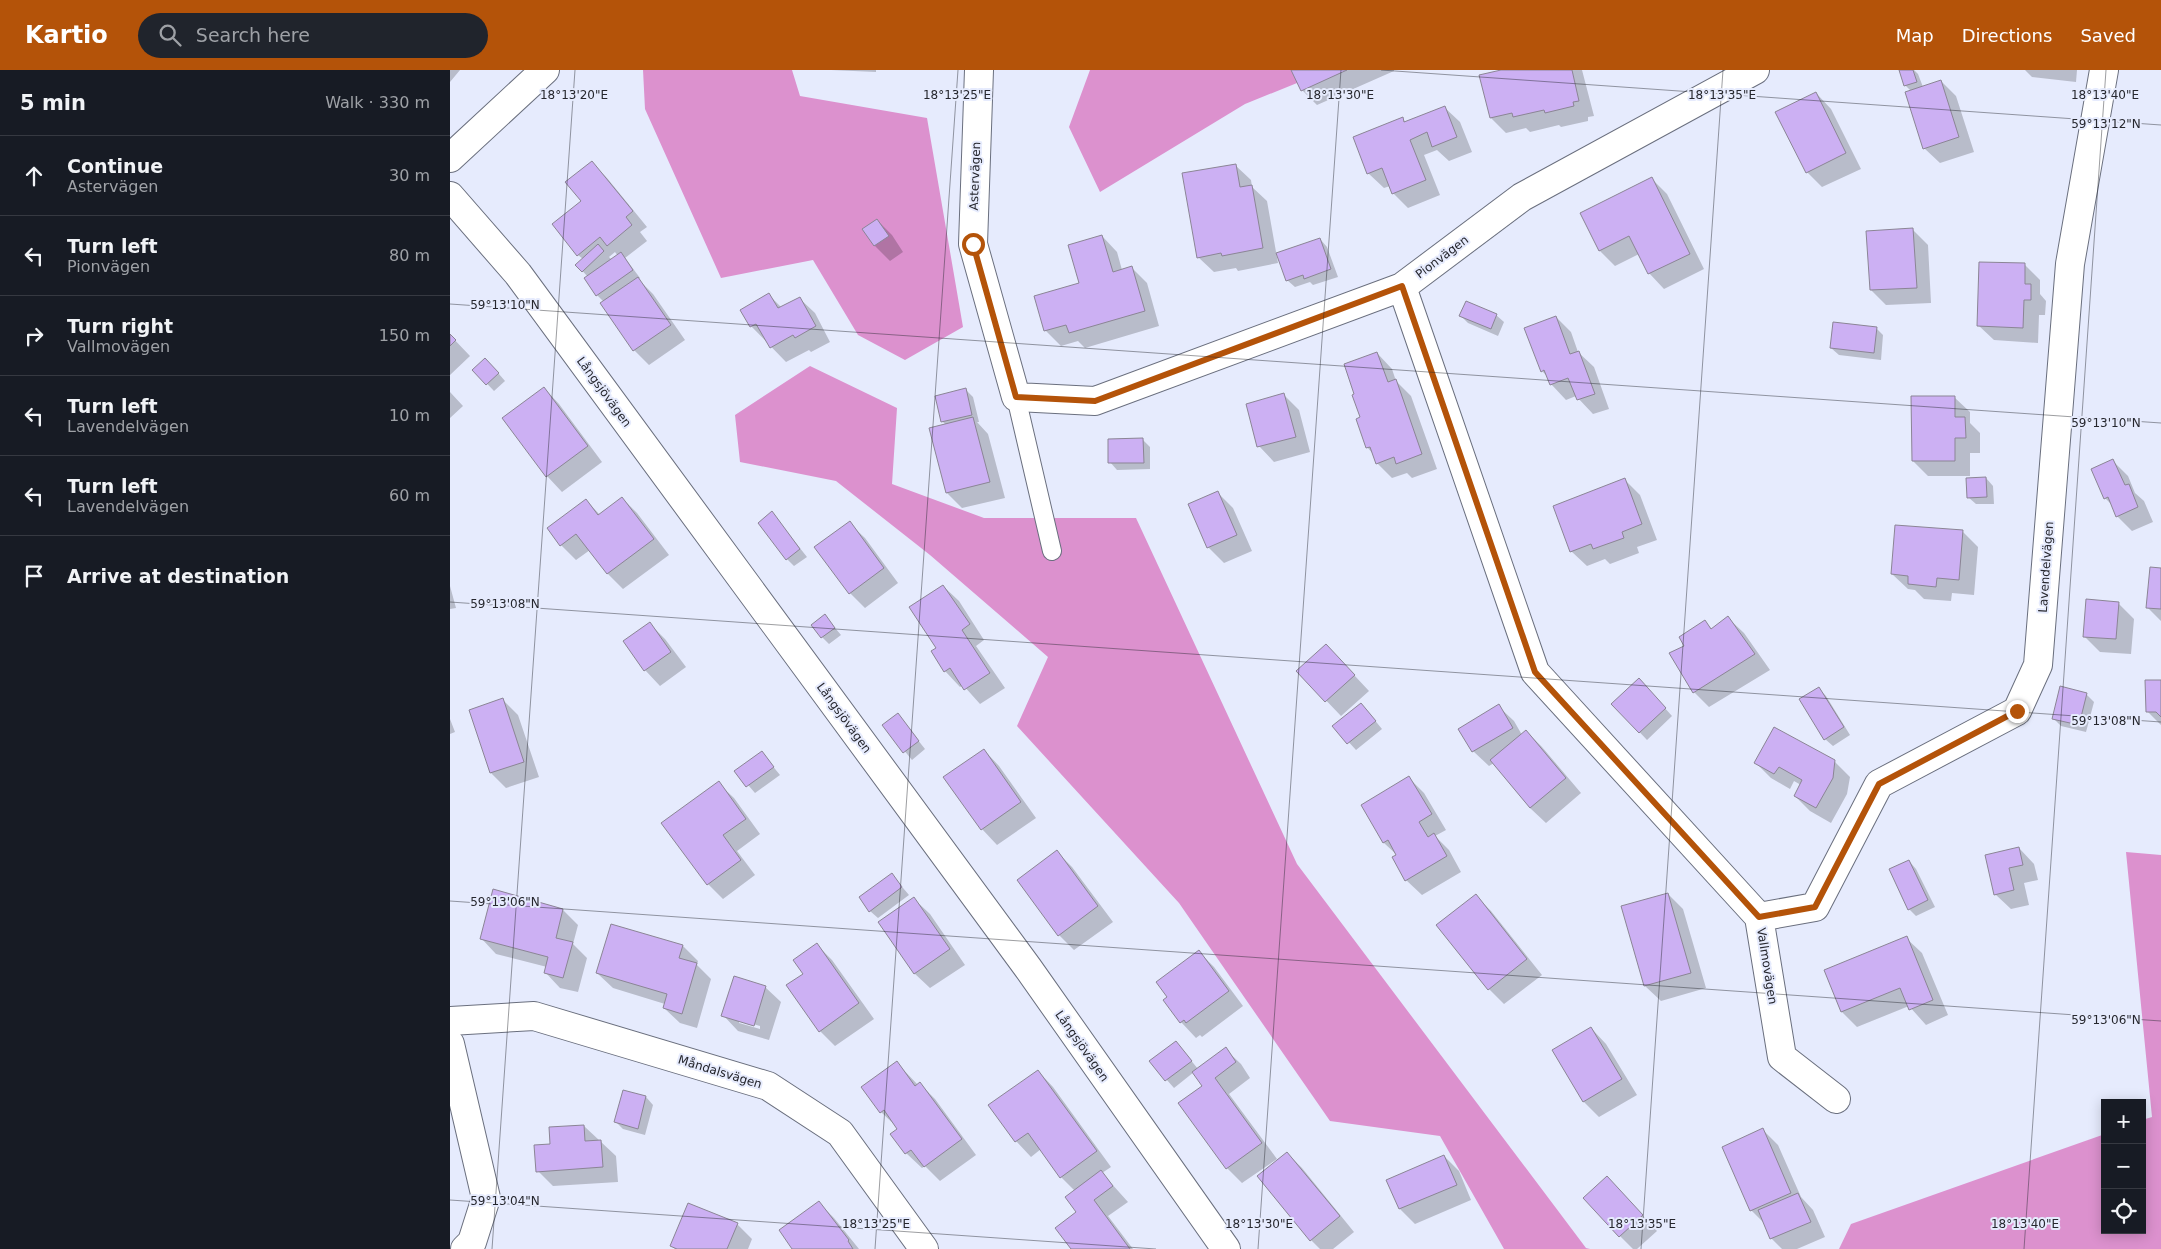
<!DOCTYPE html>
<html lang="en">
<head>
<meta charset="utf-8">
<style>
	:root { --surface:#171b24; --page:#20242c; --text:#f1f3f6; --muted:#9ea1a6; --line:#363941; --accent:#b45309 }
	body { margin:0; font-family:"DejaVu Sans",sans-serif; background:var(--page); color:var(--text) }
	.controls { position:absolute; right:15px; bottom:15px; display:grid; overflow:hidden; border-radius:0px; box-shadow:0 2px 12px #0003 }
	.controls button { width:45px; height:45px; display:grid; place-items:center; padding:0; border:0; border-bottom:1px solid var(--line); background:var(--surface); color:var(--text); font:25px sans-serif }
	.stop { position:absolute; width:15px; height:15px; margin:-11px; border:4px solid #b45309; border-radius:50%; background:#fff }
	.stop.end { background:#b45309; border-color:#fff; box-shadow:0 1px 5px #0008 }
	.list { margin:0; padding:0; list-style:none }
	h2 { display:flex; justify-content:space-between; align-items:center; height:65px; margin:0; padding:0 20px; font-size:21px }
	h2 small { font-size:16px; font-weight:400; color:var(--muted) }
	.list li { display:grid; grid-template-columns:32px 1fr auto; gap:15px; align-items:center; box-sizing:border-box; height:80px; padding:0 20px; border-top:1px solid var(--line) }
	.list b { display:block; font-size:19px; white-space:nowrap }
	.list p { margin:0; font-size:16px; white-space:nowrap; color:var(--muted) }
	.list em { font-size:16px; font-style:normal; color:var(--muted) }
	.icon { flex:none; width:28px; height:28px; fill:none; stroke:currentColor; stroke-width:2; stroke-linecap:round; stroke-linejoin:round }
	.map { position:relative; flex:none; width:1711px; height:1179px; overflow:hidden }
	header { display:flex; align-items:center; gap:30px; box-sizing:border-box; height:70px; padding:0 25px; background:var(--accent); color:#fff }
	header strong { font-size:24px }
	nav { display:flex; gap:28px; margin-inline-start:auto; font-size:18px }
	.search { width:350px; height:45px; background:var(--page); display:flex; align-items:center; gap:12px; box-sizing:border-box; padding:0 18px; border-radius:28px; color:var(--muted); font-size:19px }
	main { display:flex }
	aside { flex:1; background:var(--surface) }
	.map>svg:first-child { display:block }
	.forest { fill:#dc91ce }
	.shadow { fill:#0003; fill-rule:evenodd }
	.building { fill:#ccb0f3; stroke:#8b8595 }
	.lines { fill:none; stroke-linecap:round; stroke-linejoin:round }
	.service-casing { stroke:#6a6f7e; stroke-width:20 }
	.minor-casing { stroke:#6a6f7e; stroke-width:30 }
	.service { stroke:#fff; stroke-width:18 }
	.minor { stroke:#fff; stroke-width:28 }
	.route { stroke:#b45309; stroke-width:6 }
	.ticks { fill:none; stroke:#26272e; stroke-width:1; stroke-opacity:0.45 }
	.labels { text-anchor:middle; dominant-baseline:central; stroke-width:4; stroke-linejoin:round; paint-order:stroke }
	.street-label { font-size:12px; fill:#26272e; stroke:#e6ebfd }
	.ticks-label { font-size:12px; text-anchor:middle; fill:#26272e; stroke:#e6ebfd; stroke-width:4; stroke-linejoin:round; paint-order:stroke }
</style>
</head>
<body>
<header>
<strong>Kartio</strong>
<div class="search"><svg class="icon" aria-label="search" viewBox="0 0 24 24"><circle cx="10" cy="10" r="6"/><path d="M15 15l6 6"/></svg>Search here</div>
<nav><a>Map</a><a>Directions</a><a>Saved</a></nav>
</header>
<main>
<aside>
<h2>5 min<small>Walk · 330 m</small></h2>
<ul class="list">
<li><svg class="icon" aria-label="ahead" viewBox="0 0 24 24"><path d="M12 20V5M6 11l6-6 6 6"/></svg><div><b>Continue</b><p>Astervägen</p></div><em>30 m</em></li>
<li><svg class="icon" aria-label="left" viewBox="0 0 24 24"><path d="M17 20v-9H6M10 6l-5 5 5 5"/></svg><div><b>Turn left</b><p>Pionvägen</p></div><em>80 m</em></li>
<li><svg class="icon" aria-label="right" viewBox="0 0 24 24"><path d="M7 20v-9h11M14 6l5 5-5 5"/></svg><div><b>Turn right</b><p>Vallmovägen</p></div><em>150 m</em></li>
<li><svg class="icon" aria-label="left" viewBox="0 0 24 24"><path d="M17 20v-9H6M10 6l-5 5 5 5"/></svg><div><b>Turn left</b><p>Lavendelvägen</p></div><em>10 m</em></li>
<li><svg class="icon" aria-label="left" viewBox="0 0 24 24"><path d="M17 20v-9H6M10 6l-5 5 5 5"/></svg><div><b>Turn left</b><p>Lavendelvägen</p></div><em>60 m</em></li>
<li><svg class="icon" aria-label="arrive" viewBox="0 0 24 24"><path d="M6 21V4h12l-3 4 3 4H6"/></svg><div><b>Arrive at destination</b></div></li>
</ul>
</aside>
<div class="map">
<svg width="1711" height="1179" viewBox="0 0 1711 1179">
	<rect width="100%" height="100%" fill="#e6ebfd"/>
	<!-- forest -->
	<path class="forest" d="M193,0H342L350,26L477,48L513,257L455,290L408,265L363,190L271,208L195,39Z
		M640,0H879L795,34L650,122L619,57Z
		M360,296L447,338L442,414L534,448H686L847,794L1136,1178L1140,1179H1054L990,1066L880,1051L729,833L567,656L598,587L480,485L386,411L290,392L285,345Z
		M1676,782L1711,785V1179H1389L1401,1154L1655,1064V1160H1692V1050L1702,1047Z"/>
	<!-- shadow -->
	<path class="shadow" d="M0,0H10L0,12Z
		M381,0H426V2Z
		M843,0H944V1L867,35L852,20Z
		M1056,0H1132L1144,46L1138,47V51L1111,57L1109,55L1080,62L1076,58L1056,63L1041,48L1031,6Z
		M1450,0H1464L1468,4L1473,17L1491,11L1506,26L1524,82L1490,93L1474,78L1461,21L1455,15Z
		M1575,0H1627L1626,12L1582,7Z
		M1366,23L1381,39L1411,99L1372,117L1357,102Z
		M994,37L1010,52L1022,82L999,91L987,80L974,85L990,125L958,138L943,123L940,116L934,118L918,103L952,49L956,52Z
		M142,93L157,108L197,157L190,162L197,171L175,188L190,208L188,209L203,224L235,270L199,295L184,280L154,232L147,225L138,207L127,195L133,189L128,185L132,131ZM165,182L168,186L162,190L159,187Z
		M785,95L801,110L802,117L817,131L828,193L788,201L786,198L764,202L748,187Z
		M1202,109L1217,124L1254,199L1214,219L1199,203L1189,184L1165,196L1150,181Z
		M427,150L442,165L453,182L440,191L425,176L414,159Z
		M1462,159L1478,175L1481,233L1436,235L1421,220Z
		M652,166L667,182L672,200L681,197L697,213L709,256L635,278L628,271L611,276L595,260L630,214Z
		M870,169L877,177L888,207L863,215L860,212L845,217L837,210Z
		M1575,195L1590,210V224L1596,231L1595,245H1589L1588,273L1544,270L1528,255Z
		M319,225L332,238L349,228L365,243L380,272L361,282L359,280L336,292L301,256Z
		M1046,245L1054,252L1048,266L1018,253L1011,246Z
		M1106,247L1121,262L1128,282L1144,297L1159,339L1143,344L1126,326L1116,330L1101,314L1098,307L1092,301Z
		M1426,258L1433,265L1431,290L1389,285L1381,278Z
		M0,265L20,286L0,305Z
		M927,283L942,299L946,311L961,326L987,399L962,408L957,403L942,408L927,393L924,385L917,377L911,348Z
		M43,297L55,311L44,321L24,300Z
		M94,318L109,334L152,392L112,422L97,406Z
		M516,320L523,327L529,352H527L538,364L555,428L512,438L497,423L496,355L492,351Z
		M0,322L13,336L0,348Z
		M834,325L849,340L860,382L824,392L809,376Z
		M1504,327L1520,342V353L1530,363V383H1520V406H1478L1463,391Z
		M693,370L700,377V399L667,400L660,392Z
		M1663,391L1678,406L1685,423L1694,431L1703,452L1682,461L1667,446L1663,436L1655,428Z
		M1536,408L1543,416L1544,434H1526L1518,427Z
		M1175,410L1190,425L1207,470L1187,477L1189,483L1160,494L1155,489L1137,496L1121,481Z
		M768,423L783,438L802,481L774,493L758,477L740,435Z
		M172,428L187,443L219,485L173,519L158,504L140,480L126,490L111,475L99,458L136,430L150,445Z
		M322,443L357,487L344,496L337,489Z
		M399,453L415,468L448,513L415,538L400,523Z
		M1512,461L1528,477L1524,525L1502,523L1501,531L1474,529L1465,520L1458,519L1442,504Z
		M1711,500V551L1697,537Z
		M0,516L6,538L0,539Z
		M493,516L509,531L534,570L526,576L555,618L530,634L513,615L510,617L495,601L482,582L487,578Z
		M1637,531L1669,534L1684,549L1681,584L1650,582L1634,566Z
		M375,546L391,565L379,574L372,567Z
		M1278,548L1294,563L1320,600L1259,637L1244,622L1236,576L1255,552L1262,559Z
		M200,554L215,569L236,597L210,616L195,600Z
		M876,575L919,621L891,646L848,601Z
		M1711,611V655L1697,641Z
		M1196,617L1222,646L1197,670L1163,634Z
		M1368,618L1376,626L1400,665L1383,676L1375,669Z
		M1636,624L1644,632L1636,662L1611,656L1603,648Z
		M53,630L68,645L89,707L56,718L41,703Z
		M1048,636L1064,651L1072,665L1076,661L1092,677L1131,723L1096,753L1080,738L1044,693L1039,696L1023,681Z
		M918,642L932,659L906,680L884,656Z
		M448,645L475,679L462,690L434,656Z
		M0,649L5,662L0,664Z
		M534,680L549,696L586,748L547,775L532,759Z
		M312,683L330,705L305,723L286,701Z
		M1384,691L1400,707L1397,724L1381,753L1360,741L1345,726L1351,715L1344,711L1340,719L1321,708L1306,693Z
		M959,708L974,723L996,760L985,766L999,780L1011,802L972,825L956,810L948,786L934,773L913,736Z
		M268,713L284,728L310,764L287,781L305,805L273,829L258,814Z
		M1569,778L1584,794L1588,810L1574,813L1579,835L1561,839L1545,824Z
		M607,782L622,797L663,852L624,880L609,865Z
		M1459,791L1466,799L1485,837L1466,846L1459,839Z
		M442,805L459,825L428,848L420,841Z
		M1218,824L1233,839L1256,918L1211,931L1195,916Z
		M1026,826L1041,841L1092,905L1054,934L1039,919Z
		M464,829L480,844L515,895L480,918L464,903Z
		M113,840L128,855L123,874L137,888L128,922L110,918L95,902L97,897L46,884L31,868Z
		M1456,868L1472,883L1498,945L1476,955L1459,936L1407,957L1392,942L1375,901Z
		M367,875L382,890L424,949L385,976L370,961L355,904Z
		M233,876L248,891L247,895L261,909L247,958L230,953L214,938L215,934L163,918L147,903Z
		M748,881L764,897L793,936L752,967L750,965L746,968L731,952L719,927Z
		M315,917L331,932L319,970L288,961L273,945ZM289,950L310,956V959L289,953Z
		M1141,958L1156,974L1187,1025L1149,1047L1134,1032L1104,980Z
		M726,972L748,999L775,979L791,994L800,1008L779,1024L827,1089L792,1113L777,1098L754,1016L744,1002L724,1018L701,992Z
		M447,993L468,1015L470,1014L485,1029L526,1085L490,1111L475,1096L472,1098L456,1083L449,1059L431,1042Z
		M588,1001L603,1017L661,1097L652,1103L678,1132L658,1146L683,1179H623L628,1142L625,1121L611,1107L591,1079L581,1087L566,1071L540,1036Z
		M174,1021L196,1027L203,1035L195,1065L173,1059L166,1052Z
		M134,1056L166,1086L168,1112L103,1116L88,1101L101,1075Z
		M1313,1060L1328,1075L1351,1127L1363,1140L1375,1167L1347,1179H1332L1321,1168L1315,1154L1301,1140Z
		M837,1083L852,1098L904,1162L883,1179H870L861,1170Z
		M994,1086L1009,1101L1021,1130L965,1154L950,1139L938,1110Z
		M1172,1123L1207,1161L1187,1179H1183L1170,1166Z
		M369,1133L384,1148L409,1179H344Z
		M287,1154L302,1169L298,1179H225L222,1176Z"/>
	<!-- building -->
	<path class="building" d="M841,0H897L851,21Z
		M1051,0H1122L1129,31L1123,32L1124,36L1095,43L1094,40L1063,47L1062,43L1040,48L1029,5Z
		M1449,0H1463L1467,12L1454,16Z
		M1491,10L1509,67L1473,79L1455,22Z
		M1366,22L1396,83L1356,103L1325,42Z
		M995,36L1007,67L982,77L977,62L960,70L976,110L942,124L932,98L917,104L903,67L953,47L954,52Z
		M142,91L183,141L176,147L182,155L157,176L150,167L127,186L102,154L131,131L115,112Z
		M786,94L790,117L802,115L813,178L772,186L771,183L747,188L732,103Z
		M1202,107L1240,184L1198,204L1179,166L1149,181L1130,143Z
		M427,149L439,166L424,176L412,159Z
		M1463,158L1467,218L1420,220L1416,161Z
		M652,165L663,202L682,196L695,241L619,263L616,255L594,261L584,226L629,213L618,175Z
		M870,168L881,199L854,209L853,205L836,211L826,183Z
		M148,174L154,181L132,202L125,195Z
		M171,182L183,200L146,226L134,208Z
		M1529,192L1575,193V214H1581V230H1574L1573,258L1527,256Z
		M188,207L221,255L183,281L150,233Z
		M319,223L328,238L350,227L366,256L345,268L343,265L320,278L306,254L300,257L290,240Z
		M1016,231L1047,244L1041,259L1009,246Z
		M1106,246L1120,284L1129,281L1145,324L1127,330L1118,308L1100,315L1094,300L1091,302L1074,258Z
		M1383,252L1427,257L1424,283L1380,278Z
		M0,264L6,270L0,276Z
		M927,282L938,312L946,309L972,384L946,394L944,387L926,394L920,377L916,378L906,349L910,347L902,325L904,324L894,294Z
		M35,288L49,303L36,315L22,300Z
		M94,317L138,376L96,407L52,348Z
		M516,318L522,345L491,352L485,326Z
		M834,323L846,367L807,377L796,334Z
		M1461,326H1505V347H1515L1516,368H1505V391H1462Z
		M523,347L540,412L496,423L479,358Z
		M693,368L694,393H658V369Z
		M1663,389L1675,415L1679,414L1688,437L1666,447L1658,427L1654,429L1641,399Z
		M1536,407L1537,427L1517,428L1516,408Z
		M1175,408L1192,454L1172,462L1174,468L1143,479L1141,474L1120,482L1103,436Z
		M768,421L787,465L757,478L738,434Z
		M172,427L204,469L157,504L126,464L110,476L97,458L136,429L148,445Z
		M322,441L350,479L336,490L308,453Z
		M400,451L434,498L399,524L364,477Z
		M1445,455L1513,460L1509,510L1487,508L1486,517L1458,514V506L1441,504Z
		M1700,497L1711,498V539L1696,538Z
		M493,515L520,554L512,560L540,603L514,620L500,598L494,602L481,581L486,578L459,537Z
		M1636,529L1669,532L1666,569L1633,567Z
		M375,544L385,558L371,568L361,555Z
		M1278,546L1305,584L1243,623L1219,583L1234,576L1229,567L1255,550L1261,559Z
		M200,552L221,582L194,601L173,571Z
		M876,574L905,605L875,632L846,601Z
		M1189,608L1216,638L1189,663L1161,634Z
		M1695,610H1711V647L1706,642H1696Z
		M1610,616L1637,623L1629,655L1602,649Z
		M1369,617L1394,657L1374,670L1349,629Z
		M53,628L74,692L40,703L19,640Z
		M911,633L926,651L897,674L882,656Z
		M1049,634L1063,658L1022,682L1008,659Z
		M448,643L469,671L453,683L432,655Z
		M1324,657L1385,690L1383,708L1366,738L1344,726L1352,710L1329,697L1324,704L1304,693Z
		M1076,660L1116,708L1080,738L1040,690Z
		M534,679L571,732L531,760L493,707Z
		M312,681L324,697L296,717L284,701Z
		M959,706L982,744L969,752L978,767L984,763L997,786L955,811L942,787L946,785L938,770L933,773L911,735Z
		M269,711L296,749L273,765L291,790L257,815L211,753Z
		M1569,777L1573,795L1559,798L1564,820L1544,825L1535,785Z
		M607,780L648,836L608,866L567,810Z
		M1459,790L1478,830L1458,840L1439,799Z
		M442,803L452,817L419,842L409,827Z
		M43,819L113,839L106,868L123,872L113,908L94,903L98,887L30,869Z
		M1218,823L1241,903L1194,916L1171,836Z
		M1026,824L1077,889L1038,920L986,855Z
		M464,827L500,879L464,904L428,852Z
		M161,854L233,875L229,888L247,893L232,944L213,938L217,924L146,903Z
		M1457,866L1483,930L1459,940L1450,918L1391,942L1374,900Z
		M367,873L409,933L369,962L336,915L353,904L343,890Z
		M749,880L779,921L736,953L734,950L730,953L713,930L717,927L706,912Z
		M284,906L316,916L304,956L271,946Z
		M1141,957L1172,1009L1133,1032L1102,980Z
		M726,971L742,991L715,1011L699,991Z
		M776,977L786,992L765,1008L812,1073L776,1099L728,1033L752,1016L742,1002Z
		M447,991L465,1016L470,1012L512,1069L474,1097L461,1080L455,1084L440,1064L447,1059L434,1040L430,1043L411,1017Z
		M588,1000L647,1081L610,1108L578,1063L565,1072L538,1035Z
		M173,1020L196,1026L188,1059L164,1052Z
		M134,1055L135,1071L151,1070L153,1097L86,1102L84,1075L100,1074L99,1057Z
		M1313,1058L1341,1123L1300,1141L1272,1077Z
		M837,1082L890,1146L860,1171L807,1106Z
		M994,1085L1007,1115L949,1139L936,1110Z
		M651,1100L663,1116L644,1130L680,1179H621L605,1158L626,1142L615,1127Z
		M1157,1106L1193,1145L1169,1167L1133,1128Z
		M1348,1123L1361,1152L1320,1169L1308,1140Z
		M369,1131L399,1170L398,1171L403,1179H342L329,1160Z
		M238,1133L288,1153L277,1179H227L220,1176Z"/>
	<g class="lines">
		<!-- service casing -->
		<g class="service-casing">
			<path id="service" d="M566,327L602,481"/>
		</g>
		<!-- minor casing -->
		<g class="minor-casing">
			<path id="minor" d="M529,0L523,174L566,327L645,331L952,217L1072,127L1305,0
				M0,88L95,0
				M0,126L68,204L578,898L776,1179
				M952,217L1085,602L1309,847L1332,987L1386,1029
				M1309,847L1365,837L1429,714L1567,641L1588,595L1620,194L1654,0
				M0,951L84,946L318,1016L390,1063L474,1179
				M0,974L36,1128L22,1172L15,1179"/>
		</g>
		<!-- service -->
		<use href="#service" class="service"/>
		<!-- minor -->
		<use href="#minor" class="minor"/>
	</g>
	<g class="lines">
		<!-- route -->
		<path class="route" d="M523,174L566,327L645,331L952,216L1085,602L1309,847L1365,837L1429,714L1567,641"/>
	</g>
	<!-- ticks -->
	<path class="ticks" d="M931,0L1711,55M0,234L1711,353M0,532L1711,652M0,831L1711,951M0,1130L706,1179M42,1179L125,0M425,1179L508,0M808,1179L891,0M1191,1179L1273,0M1574,1179L1656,0"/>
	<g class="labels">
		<!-- street labels -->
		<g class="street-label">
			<text transform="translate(525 106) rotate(-88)">Astervägen</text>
			<text transform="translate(992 187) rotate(-37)">Pionvägen</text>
			<text transform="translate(154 322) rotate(54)">Långsjövägen</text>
			<text transform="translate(1596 497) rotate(-86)">Lavendelvägen</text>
			<text transform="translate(394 648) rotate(54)">Långsjövägen</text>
			<text transform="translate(1317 896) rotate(81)">Vallmovägen</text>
			<text transform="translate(632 976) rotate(55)">Långsjövägen</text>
			<text transform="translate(270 1002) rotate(17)">Måndalsvägen</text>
		</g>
	</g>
	<g class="ticks-label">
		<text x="124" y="29">18°13'20"E</text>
		<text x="507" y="29">18°13'25"E</text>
		<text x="890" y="29">18°13'30"E</text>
		<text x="1272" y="29">18°13'35"E</text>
		<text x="1655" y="29">18°13'40"E</text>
		<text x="1656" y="58">59°13'12"N</text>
		<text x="55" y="239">59°13'10"N</text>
		<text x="1656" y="357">59°13'10"N</text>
		<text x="55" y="538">59°13'08"N</text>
		<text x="1656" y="655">59°13'08"N</text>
		<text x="55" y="836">59°13'06"N</text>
		<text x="1656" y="954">59°13'06"N</text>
		<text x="55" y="1135">59°13'04"N</text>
		<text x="426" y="1158">18°13'25"E</text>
		<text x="809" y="1158">18°13'30"E</text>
		<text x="1192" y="1158">18°13'35"E</text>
		<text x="1575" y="1158">18°13'40"E</text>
	</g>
</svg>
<div class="controls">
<button>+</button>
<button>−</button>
<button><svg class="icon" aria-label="locate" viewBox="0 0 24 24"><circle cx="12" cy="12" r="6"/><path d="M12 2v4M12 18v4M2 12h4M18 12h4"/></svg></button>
</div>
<div class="stop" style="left:523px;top:174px"></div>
<div class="stop end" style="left:1567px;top:641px"></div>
</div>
</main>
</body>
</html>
